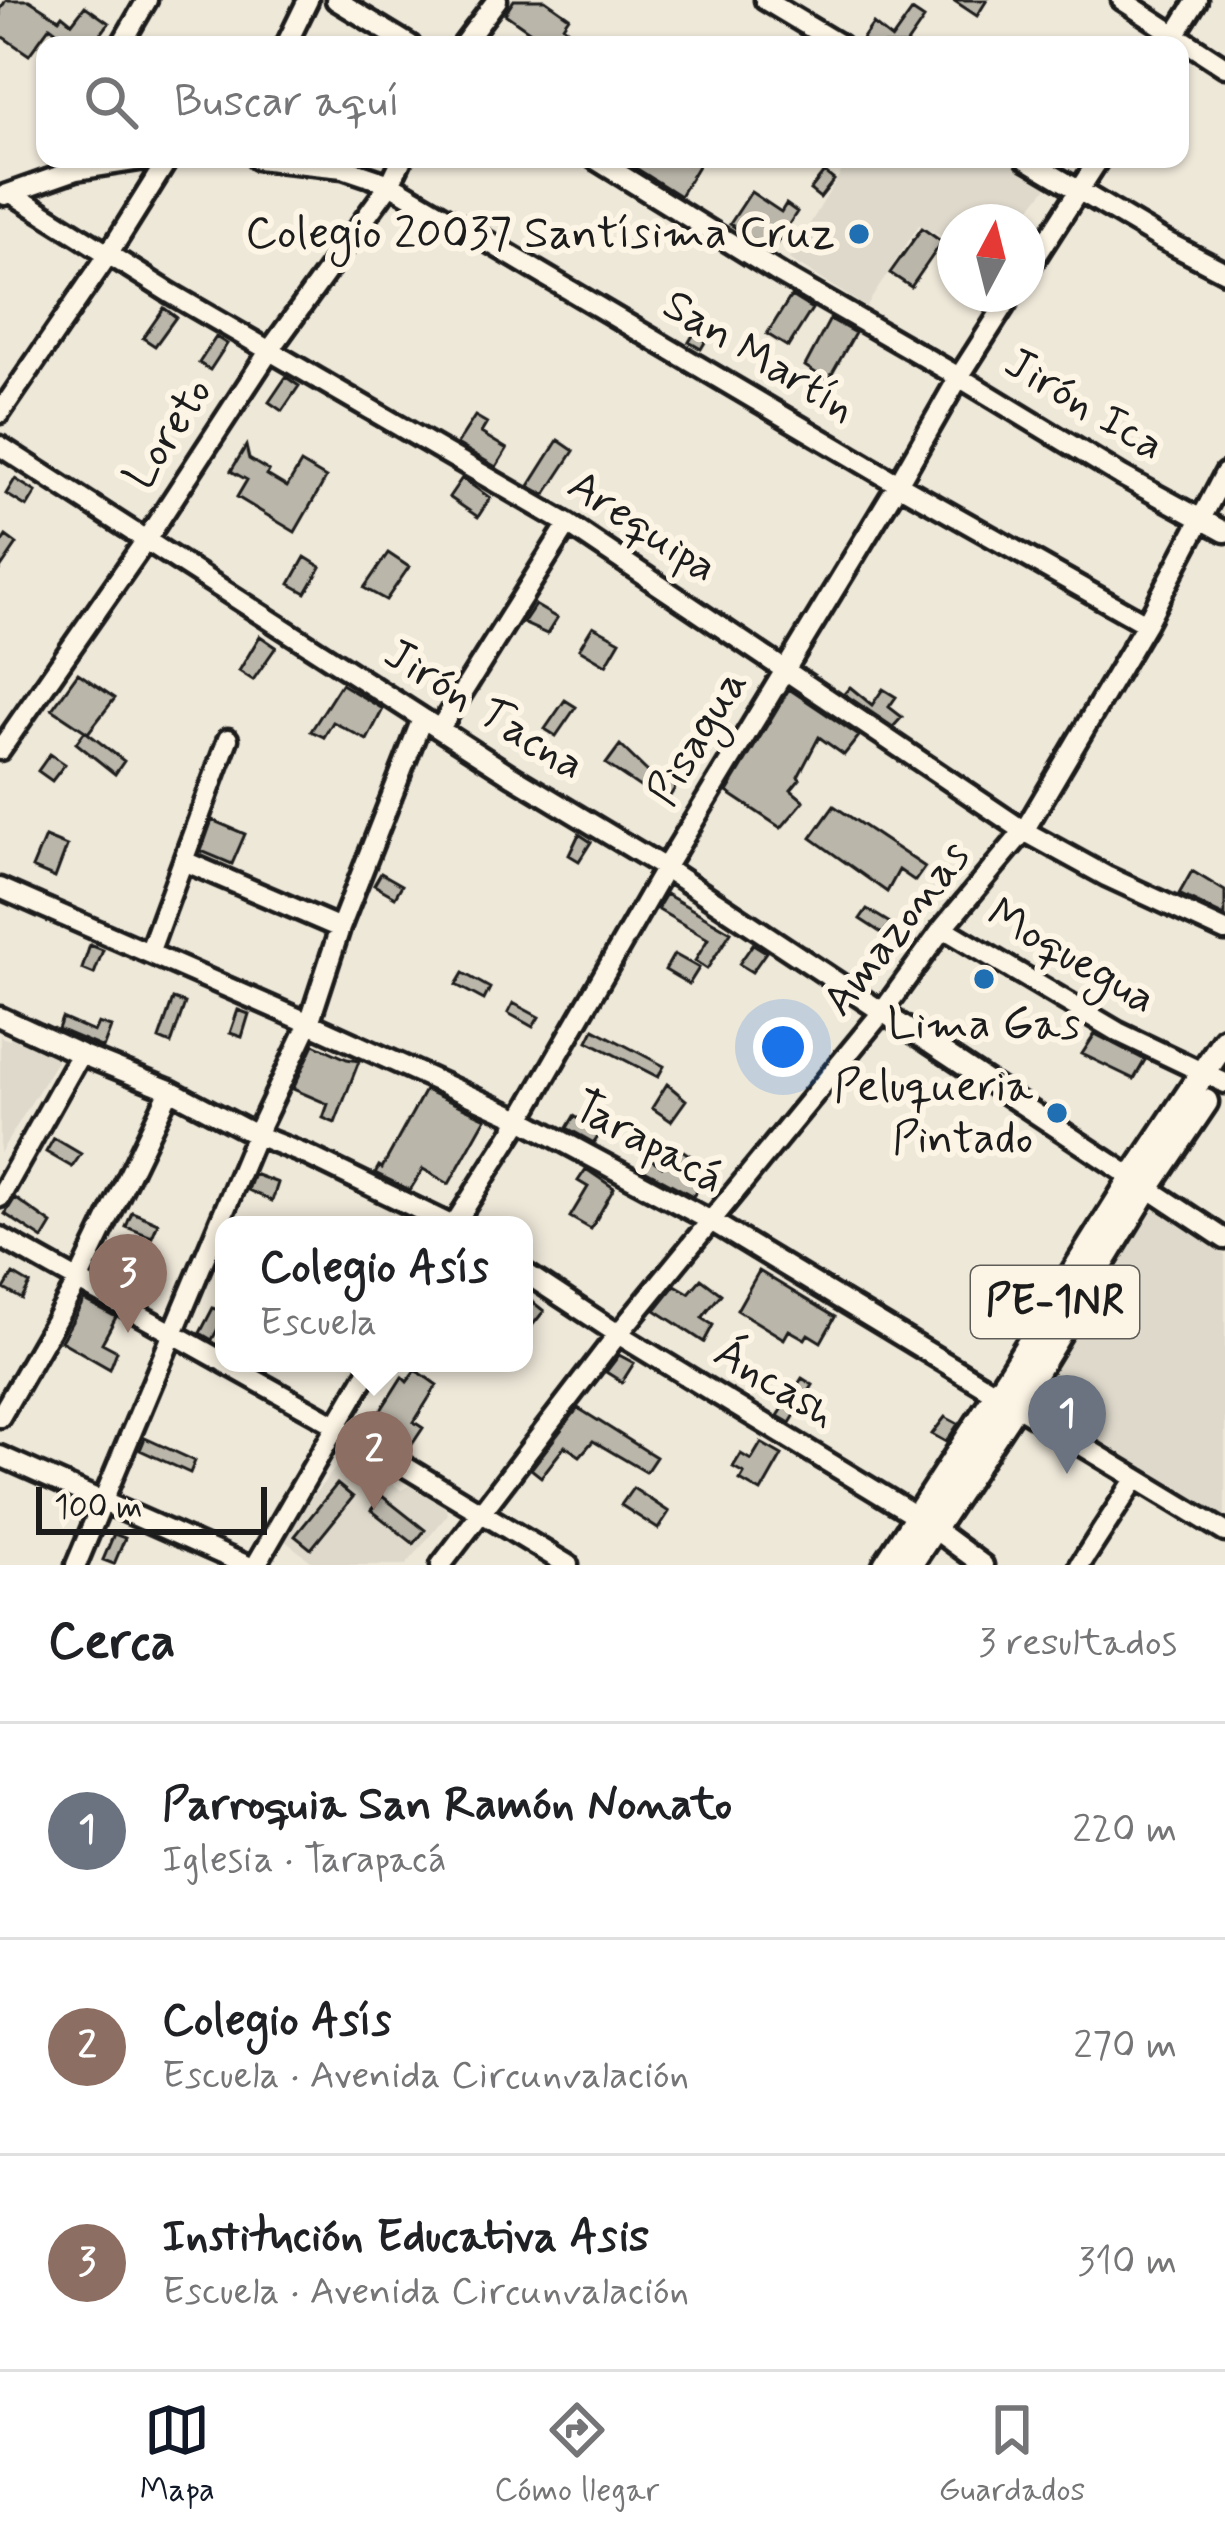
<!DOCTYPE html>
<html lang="es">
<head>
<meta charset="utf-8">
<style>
	:root { --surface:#fff; --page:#f6f6f6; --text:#202124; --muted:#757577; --line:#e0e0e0; --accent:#111827 }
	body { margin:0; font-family:Mynerve,sans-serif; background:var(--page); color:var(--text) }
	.compass { position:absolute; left:937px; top:204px; width:108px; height:108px; border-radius:50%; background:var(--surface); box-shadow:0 3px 9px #0004; rotate:7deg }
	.scale { position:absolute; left:36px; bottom:30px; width:231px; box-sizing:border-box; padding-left:12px; border:6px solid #1c1c1c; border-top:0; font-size:33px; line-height:42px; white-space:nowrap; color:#1c1c1c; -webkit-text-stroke:9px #fcf5e5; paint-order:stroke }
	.you { position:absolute; left:783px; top:1047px; width:42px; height:42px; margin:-30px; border:9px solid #fff; border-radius:50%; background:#1a73e8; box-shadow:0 0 0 18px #1a73e833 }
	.badge { display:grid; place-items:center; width:78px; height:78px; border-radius:50%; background:var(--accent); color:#fff; font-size:39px; font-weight:700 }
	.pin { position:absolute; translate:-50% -99px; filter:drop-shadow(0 3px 6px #0008) }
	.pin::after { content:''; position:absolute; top:63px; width:42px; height:36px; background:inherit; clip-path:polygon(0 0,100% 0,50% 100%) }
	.popup { position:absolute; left:215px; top:1216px; width:318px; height:156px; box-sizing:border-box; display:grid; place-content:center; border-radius:24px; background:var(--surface); filter:drop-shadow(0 3px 9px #0005); font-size:39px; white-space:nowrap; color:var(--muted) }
	.popup b { font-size:45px; color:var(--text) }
	.popup::after { content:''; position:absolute; left:50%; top:100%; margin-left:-24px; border:24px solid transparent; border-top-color:var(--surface) }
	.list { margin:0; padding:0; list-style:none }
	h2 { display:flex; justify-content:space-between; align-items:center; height:156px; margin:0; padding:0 48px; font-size:51px }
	h2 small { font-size:39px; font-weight:400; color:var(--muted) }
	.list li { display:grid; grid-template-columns:78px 1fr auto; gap:36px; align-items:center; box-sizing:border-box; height:216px; padding:0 48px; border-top:3px solid var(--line) }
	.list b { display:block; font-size:45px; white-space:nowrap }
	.list p { margin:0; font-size:39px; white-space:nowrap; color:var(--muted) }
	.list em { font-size:39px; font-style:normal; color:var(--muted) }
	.icon { flex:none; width:66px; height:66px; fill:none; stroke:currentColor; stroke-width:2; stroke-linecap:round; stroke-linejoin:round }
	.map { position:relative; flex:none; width:1225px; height:1565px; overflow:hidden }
	.search { position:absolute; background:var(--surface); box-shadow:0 3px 9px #0004; left:36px; right:36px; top:36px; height:132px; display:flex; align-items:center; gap:30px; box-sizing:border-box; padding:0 42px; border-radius:24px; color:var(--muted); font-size:45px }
	.sheet { height:804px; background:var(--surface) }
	nav { display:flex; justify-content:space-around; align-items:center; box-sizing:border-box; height:168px; border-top:3px solid var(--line); background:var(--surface); font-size:33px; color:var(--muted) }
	nav a { display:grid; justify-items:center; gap:6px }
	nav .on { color:var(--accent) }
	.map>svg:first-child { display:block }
	.built { fill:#ded9cb }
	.building { fill:#bab6aa; stroke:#1c1c1c; stroke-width:3 }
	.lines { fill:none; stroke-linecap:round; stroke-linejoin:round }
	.minor-casing { stroke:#1c1c1c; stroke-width:27 }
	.major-casing { stroke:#1c1c1c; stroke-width:33 }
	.minor { stroke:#fcf5e5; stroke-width:18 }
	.major { stroke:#fcf5e5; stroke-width:24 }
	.poi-dot { fill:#1f6fb2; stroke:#fcf5e5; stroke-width:4.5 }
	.labels { text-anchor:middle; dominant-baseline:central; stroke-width:12; stroke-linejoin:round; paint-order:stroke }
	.shield { fill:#fcf5e5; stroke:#5f5d58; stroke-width:3 }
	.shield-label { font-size:42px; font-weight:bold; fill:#1c1c1c }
	.poi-label { font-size:45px; fill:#1c1c1c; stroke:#fcf5e5; text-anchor:end }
	.street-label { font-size:45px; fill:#1c1c1c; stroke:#fcf5e5 }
</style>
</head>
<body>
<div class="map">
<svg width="1225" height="1565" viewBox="0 0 1225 1565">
	<rect width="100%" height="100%" fill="#eee8d9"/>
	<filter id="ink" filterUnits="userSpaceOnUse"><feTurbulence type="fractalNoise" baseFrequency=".00833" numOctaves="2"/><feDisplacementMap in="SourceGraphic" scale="24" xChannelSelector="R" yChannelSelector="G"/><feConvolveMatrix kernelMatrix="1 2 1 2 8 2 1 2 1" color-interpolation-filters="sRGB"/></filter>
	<g filter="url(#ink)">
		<!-- built -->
		<path class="built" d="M849,159H1021L1053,179L1020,222H955V243L919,225L866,307L789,259Z
			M0,1027L1,1037L9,1040L16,1034L54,1050L57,1061L0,1153Z
			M1154,1206L1225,1255V1517L1033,1404L1072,1337L1080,1334L1084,1327L1083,1319Z
			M350,1450L401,1490L414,1483L444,1506L448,1514L406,1565H316L280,1537Z"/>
		<!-- building -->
		<path class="building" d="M6,0H29L59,19L62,15L72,23L85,6L109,23L93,45H75L50,26L29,55L0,35V10Z
			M514,0H545L569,17L563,26L571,32L563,42L558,37L552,45H549L505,14Z
			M953,0H987L977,16Z
			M912,11L924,19L906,45H858L873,24L892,39Z
			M635,159H702L680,196L631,165Z
			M824,172L834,180L820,198L810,190Z
			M751,192L781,212L786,204L797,212L771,252L730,224Z
			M922,228L942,242L911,287L890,273Z
			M791,296L812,309L788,347L767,334Z
			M164,308L176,317L155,346L143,338Z
			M830,319L855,333L828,381L805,366Z
			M702,320L714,327L701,349L689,342Z
			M216,337L227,344L210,370L199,363Z
			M286,377L299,386L282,411L269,402Z
			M475,416L487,423L481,433L507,449L496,467L457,444Z
			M558,440L574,451L545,495L529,486Z
			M246,446L249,459L269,471L267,475L287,487L301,463L326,478L295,532L237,497L247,480L231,471Z
			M462,478L490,498L478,517L449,497Z
			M15,479L36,492L27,507L6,494Z
			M6,536L17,544L0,569V545Z
			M388,553L409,567L386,600L364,588Z
			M305,557L321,567L306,593L290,584Z
			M535,605L557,618L547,634L523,623Z
			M593,626L620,641L606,665L579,649Z
			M260,636L276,647L253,680L239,671Z
			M78,673L115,698L88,733L52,709Z
			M341,684L383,709L367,740L333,722L324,737L311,731Z
			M850,687L872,705L883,689L896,697L889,707L902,717L893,727L844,694Z
			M789,689L859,736L844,755L819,737L798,777L800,779L791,790L804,801L781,828L727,792Z
			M565,700L576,707L556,736L545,729Z
			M85,731L124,761L115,774L76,743Z
			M620,745L650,774L656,770L677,785L665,804L606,764Z
			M50,754L65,764L52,781L38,771Z
			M834,806L925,867L915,881L899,870L887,892L811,838Z
			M212,820L245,834L232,864L201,851Z
			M579,834L591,842L579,861L569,855Z
			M45,837L67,846L55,878L32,868Z
			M1192,871L1225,891V916L1179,894Z
			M381,873L402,885L395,897L374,885Z
			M666,894L731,932L707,969L695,961L708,939L657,909Z
			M867,909L890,923L883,934L860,919Z
			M753,944L766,952L752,972L739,964Z
			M90,945L103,950L94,974L82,969Z
			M674,954L699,968L689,984L665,970Z
			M463,973L490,988L484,1000L456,985Z
			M173,999L185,1003L171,1044L159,1039Z
			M513,1003L539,1017L533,1027L508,1013Z
			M238,1010L249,1014L242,1037L230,1033Z
			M62,1018L94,1032L98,1023L111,1027L103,1048L58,1029Z
			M594,1029L664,1066L658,1077L588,1041Z
			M1095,1034L1145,1060L1134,1079L1082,1054Z
			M314,1044L347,1059L359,1061L335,1123L323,1118L328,1104L293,1089Z
			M667,1084L686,1100L671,1121L652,1108Z
			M425,1090L486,1118L449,1184L423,1169L410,1190L375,1173L379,1166L382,1168Z
			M574,1116L601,1132L594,1143L567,1128Z
			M54,1138L81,1154L72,1167L46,1152Z
			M676,1146L713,1171L693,1196L639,1167L644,1155L662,1166Z
			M586,1169L614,1188L591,1229L570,1217L588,1187L578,1181Z
			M254,1174L278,1183L272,1201L248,1190Z
			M15,1198L52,1224L43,1239L5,1214Z
			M132,1212L158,1223L152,1237L126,1227Z
			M759,1271L835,1317L821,1342L808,1334L805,1339L789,1330L784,1339L737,1310Z
			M13,1274L30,1284L22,1299L4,1289Z
			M701,1279L721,1294L702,1318L713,1325L704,1342L655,1310L675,1285L689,1293Z
			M524,1295L544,1311L531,1327L524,1322Z
			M84,1300L116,1317L102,1343L117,1351L110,1369L61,1341Z
			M213,1308L224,1313V1317L212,1340L200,1333Z
			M619,1355L634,1363L622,1382L606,1372Z
			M416,1370L437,1385L414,1422L423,1428L407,1452L369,1429L402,1377L407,1382Z
			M802,1378L813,1385L790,1423L778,1416Z
			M578,1408L656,1457L646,1472L593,1441L580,1456L565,1446L541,1477L531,1469Z
			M945,1417L958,1424L946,1442L932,1434Z
			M145,1438L195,1461L190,1473L140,1450Z
			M761,1443L782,1455L761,1492L740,1480L744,1473L733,1467L741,1454L751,1460Z
			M337,1484L353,1497L311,1549L295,1536Z
			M633,1488L669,1512L658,1529L621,1505Z
			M382,1496L425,1530L414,1544L371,1510Z
			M114,1534L125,1538L114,1564L103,1560Z"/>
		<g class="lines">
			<!-- minor casing -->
			<g class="minor-casing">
				<path id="minor" d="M336,0L410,45
					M765,0L840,45
					M1122,0L1225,67
					M121,45L147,0
					M286,45L308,0
					M463,45L497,0
					M1169,45L1197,0
					M257,159L343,168L390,184L898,484L1146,624
					M595,159L782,275L959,377L1122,476L1225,532
					M1026,159L1161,239L1225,272
					M11,193L170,293L568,524L1024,831L1106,876L1225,931
					M5,195L76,170L146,159
					M1027,271L1099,159
					M0,413L108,255L168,159
					M0,446L512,776L665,868L1225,1239
					M440,728L568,524
					M0,750L146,540L270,350L390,184L402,159
					M184,861L340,928
					M0,888L309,1023L521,1119L711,1221L1225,1532
					M943,928L1118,1032L1225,1083
					M149,953L228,739
					M0,1017L80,1054L170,1090L256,1135L309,1156L451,1225
					M0,1197L80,1054
					M454,1225L521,1119L665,868L898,484L959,377L1012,294
					M0,1237L224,1362
					M524,1272L618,1334L918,1517L983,1565
					M225,1363L336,1425L568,1565
					M0,1417L78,1281L170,1090
					M0,1456L246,1565
					M76,1565L256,1135L309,1023L340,928L422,719
					M256,1565L373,1363
					M441,1565L618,1334L883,1011L943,928L1024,831L1146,624L1225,473
					M1080,1565L1136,1478"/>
			</g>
			<!-- major casing -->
			<g class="major-casing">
				<path id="major" d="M886,1565L1011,1373L1133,1178L1225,1040
					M909,1565L1016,1403L1147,1188L1205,1102"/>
			</g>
			<!-- minor -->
			<use href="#minor" class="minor"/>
			<!-- major -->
			<use href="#major" class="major"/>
		</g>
	</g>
	<!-- markers -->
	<g class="poi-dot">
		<circle cx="859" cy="234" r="12"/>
		<circle cx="984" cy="979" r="12"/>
		<circle cx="1057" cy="1113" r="12"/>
	</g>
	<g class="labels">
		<!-- shield labels -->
		<rect class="shield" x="971" y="1266" width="168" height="72" rx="9"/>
		<g class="shield-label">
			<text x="1055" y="1302">PE-1NR</text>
		</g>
		<!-- poi labels -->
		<g class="poi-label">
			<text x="835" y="234">Colegio 20037 Santísima Cruz</text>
			<text x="984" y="1025" text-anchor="middle">Lima Gas</text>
			<text x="1033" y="1087">Peluqueria<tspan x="1033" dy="52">Pintado</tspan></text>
		</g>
		<!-- street labels -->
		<g class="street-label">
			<text transform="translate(759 357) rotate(31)">San Martín</text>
			<text transform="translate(1084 405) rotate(31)">Jirón Ica</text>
			<text transform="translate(169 434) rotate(-57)">Loreto</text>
			<text transform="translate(642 527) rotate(33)">Arequipa</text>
			<text transform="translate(484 710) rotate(32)">Jirón Tacna</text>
			<text transform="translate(698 738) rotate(-59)">Pisagua</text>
			<text transform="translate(897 929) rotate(-52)">Amazonas</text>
			<text transform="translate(1071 957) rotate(30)">Moquegua</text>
			<text transform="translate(648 1143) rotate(29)">Tarapacá</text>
			<text transform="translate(775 1384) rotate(31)">Áncash</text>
		</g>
	</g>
</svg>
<svg class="compass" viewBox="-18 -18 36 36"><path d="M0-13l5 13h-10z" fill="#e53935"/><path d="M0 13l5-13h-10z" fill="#757577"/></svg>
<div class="scale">100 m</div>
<div class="you"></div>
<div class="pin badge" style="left:1067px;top:1474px;background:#6b7280">1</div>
<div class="pin badge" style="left:374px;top:1510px;background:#8d6e63">2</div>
<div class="popup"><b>Colegio Asís</b>Escuela</div>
<div class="pin badge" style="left:128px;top:1333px;background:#8d6e63">3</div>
<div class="search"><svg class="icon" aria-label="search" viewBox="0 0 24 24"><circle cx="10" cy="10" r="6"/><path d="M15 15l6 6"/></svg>Buscar aquí</div>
</div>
<section class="sheet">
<h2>Cerca<small>3 resultados</small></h2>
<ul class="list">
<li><span class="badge" style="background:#6b7280">1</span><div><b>Parroquia San Ramón Nonato</b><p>Iglesia · Tarapacá</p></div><em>220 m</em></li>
<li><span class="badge" style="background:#8d6e63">2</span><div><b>Colegio Asís</b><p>Escuela · Avenida Circunvalación</p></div><em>270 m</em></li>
<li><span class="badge" style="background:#8d6e63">3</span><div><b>Institución Educativa Asis</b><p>Escuela · Avenida Circunvalación</p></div><em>310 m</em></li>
</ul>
</section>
<nav>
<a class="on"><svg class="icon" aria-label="map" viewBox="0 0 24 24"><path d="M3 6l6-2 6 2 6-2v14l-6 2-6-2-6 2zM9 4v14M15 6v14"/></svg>Mapa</a>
<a><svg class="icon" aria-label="directions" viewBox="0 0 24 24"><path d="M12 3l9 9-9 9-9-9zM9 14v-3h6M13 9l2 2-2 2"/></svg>Cómo llegar</a>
<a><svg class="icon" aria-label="saved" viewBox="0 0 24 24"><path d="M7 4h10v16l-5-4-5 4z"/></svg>Guardados</a>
</nav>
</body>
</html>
